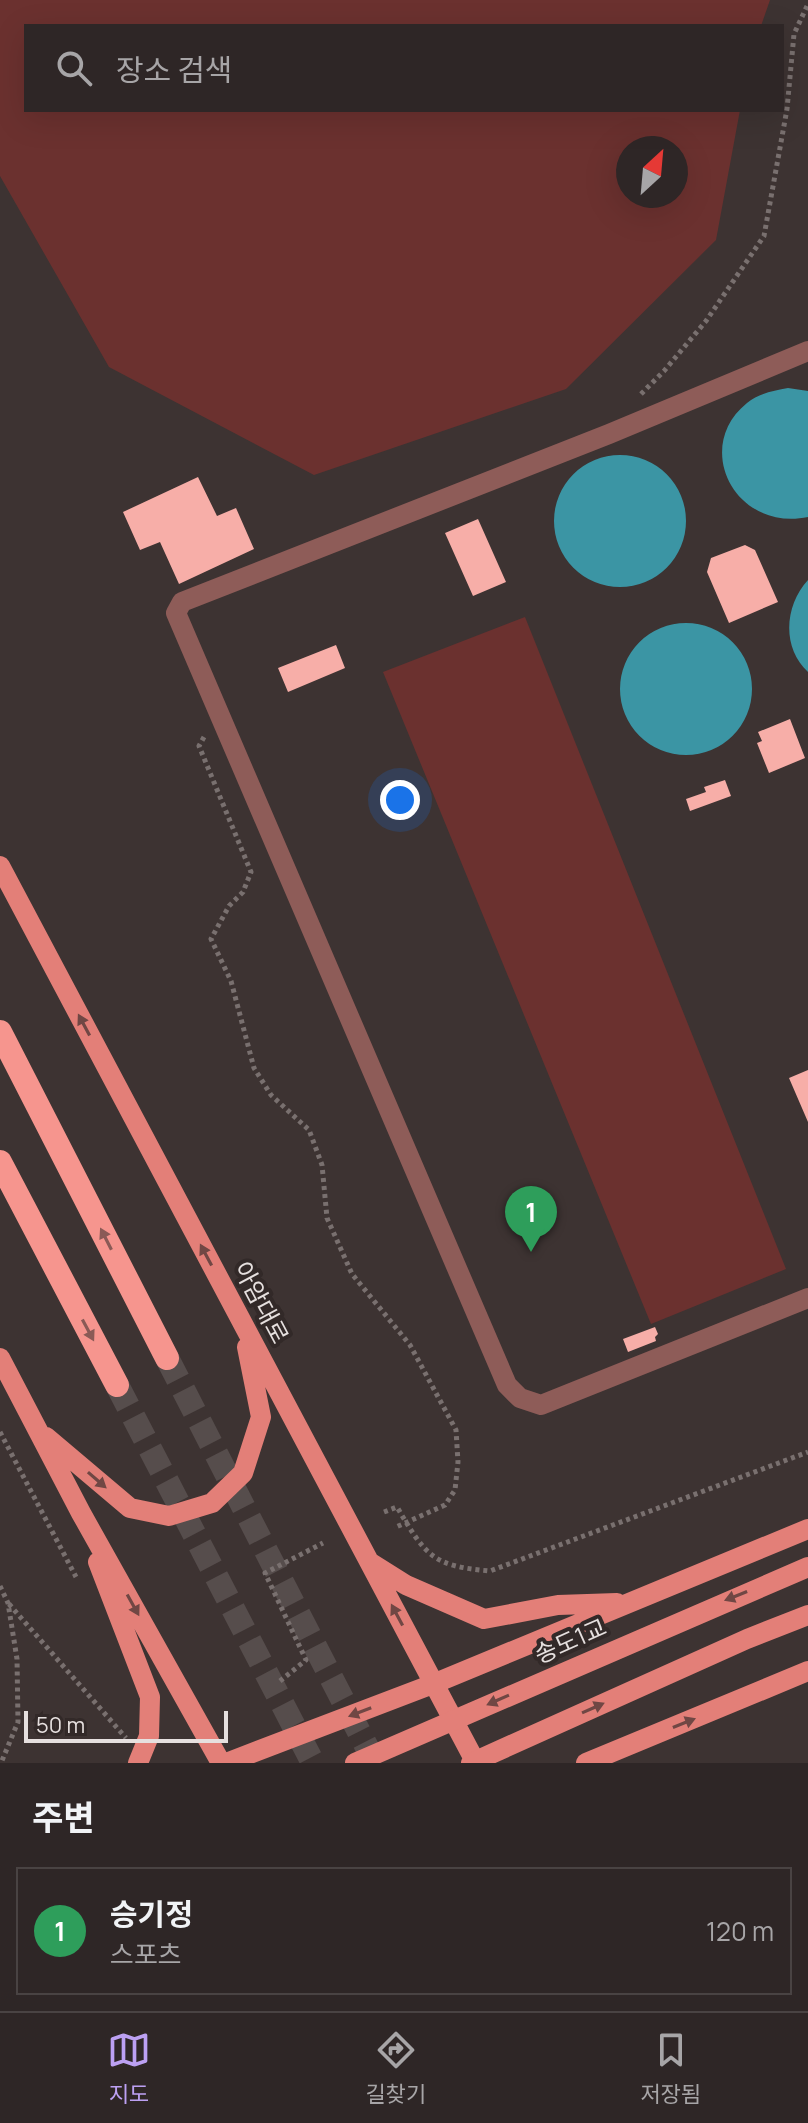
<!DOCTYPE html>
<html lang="ko">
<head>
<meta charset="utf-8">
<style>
	:root { --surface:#2e2626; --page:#3a3232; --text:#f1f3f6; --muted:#a7a5a7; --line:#494343; --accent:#bca0f2 }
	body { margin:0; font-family:Manrope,"Noto Sans KR",sans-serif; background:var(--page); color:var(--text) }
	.compass { position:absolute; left:616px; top:136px; width:72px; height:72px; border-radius:50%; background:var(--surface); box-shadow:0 8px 32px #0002; rotate:26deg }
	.scale { position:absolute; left:24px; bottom:20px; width:204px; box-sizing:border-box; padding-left:8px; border:4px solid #e6e0df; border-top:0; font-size:22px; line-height:28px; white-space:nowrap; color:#e6e0df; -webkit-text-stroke:6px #322928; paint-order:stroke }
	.you { position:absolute; left:400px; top:800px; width:28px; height:28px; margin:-20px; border:6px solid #fff; border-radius:50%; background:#1a73e8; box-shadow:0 0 0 12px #1a73e833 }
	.badge { display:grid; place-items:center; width:52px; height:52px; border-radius:50%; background:var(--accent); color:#fff; font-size:26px; font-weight:700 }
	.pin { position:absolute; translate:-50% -66px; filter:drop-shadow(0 2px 4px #0008) }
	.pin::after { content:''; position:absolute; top:42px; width:28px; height:24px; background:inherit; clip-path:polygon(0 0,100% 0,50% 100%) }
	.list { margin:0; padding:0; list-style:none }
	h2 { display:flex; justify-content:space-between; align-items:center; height:104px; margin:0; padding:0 32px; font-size:34px }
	h2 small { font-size:26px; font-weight:400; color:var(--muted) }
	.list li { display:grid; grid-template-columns:52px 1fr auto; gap:24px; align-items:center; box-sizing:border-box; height:128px; margin:0 16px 16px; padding:0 16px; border:2px solid var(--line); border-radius:0px }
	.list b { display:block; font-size:30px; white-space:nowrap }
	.list p { margin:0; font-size:26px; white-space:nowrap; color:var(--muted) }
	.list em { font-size:26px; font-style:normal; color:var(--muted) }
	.icon { flex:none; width:44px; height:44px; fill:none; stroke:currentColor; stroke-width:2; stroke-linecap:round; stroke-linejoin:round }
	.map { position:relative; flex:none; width:808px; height:1763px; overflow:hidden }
	.search { position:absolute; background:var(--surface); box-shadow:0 8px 32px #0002; left:24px; right:24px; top:24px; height:88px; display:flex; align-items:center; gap:20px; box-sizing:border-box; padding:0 28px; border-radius:0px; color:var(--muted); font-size:30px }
	.sheet { height:248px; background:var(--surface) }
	nav { display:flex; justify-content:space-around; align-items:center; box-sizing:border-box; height:112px; border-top:2px solid var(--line); background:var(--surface); font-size:22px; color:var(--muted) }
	nav a { display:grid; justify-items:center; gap:4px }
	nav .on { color:var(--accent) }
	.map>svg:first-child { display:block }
	.green { fill:#6b312f; fill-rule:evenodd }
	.water { fill:#3b95a4 }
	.building { fill:#f7aea8 }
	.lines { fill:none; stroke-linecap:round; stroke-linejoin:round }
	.highway-tunnel { stroke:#564d4c; stroke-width:24; stroke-dasharray:24 12; stroke-linecap:butt }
	.path { stroke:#79706f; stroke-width:5; stroke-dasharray:4 4; stroke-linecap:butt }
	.minor { stroke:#8e5c58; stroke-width:20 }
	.major { stroke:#e37f78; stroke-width:20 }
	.highway { stroke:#f6958e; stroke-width:24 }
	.major-bridge { stroke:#e37f78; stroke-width:20 }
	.oneway { fill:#704744 }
	.oneway2 { fill:#8a5a56 }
	.labels { text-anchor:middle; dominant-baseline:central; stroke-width:8; stroke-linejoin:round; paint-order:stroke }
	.street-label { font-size:24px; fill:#e6e0df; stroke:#322928 }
</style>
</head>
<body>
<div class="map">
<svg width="808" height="1763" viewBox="0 0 808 1763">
	<rect width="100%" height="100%" fill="#3d3332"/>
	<!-- green -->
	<path class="green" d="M0,0H770L761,26H26V110H740L716,240L566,389L314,475L109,367L0,176ZM628,148H676V196H628Z
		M525,617L786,1269L651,1324L383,672Z"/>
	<!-- water -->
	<path class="water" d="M788,388L808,391V517C735,532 692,447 747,403C759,393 773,391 788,388Z
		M554 521a66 66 0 1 1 132 0a66 66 0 1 1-132 0Z
		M808,580V672C781,647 785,605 808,580Z
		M620 689a66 66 0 1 1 132 0a66 66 0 1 1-132 0Z"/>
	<!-- building -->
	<path class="building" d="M198,477L217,516L236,508L254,549L179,584L160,542L140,550L123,512Z
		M478,519L506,582L473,596L445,533Z
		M745,545L755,550L778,602L729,623L707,572L711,558Z
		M336,645L345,668L288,692L278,668Z
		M790,719L805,758L769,773L757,743L762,741L758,732Z
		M725,780L731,796L690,811L686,799L706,792L704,787Z
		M808,1070V1122L789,1078Z
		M655,1327L658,1334L655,1337L656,1341L628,1352L623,1339Z"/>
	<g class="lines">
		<!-- highway-tunnel -->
		<path class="highway-tunnel" d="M167,1358L375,1763
			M117,1385L313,1763"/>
		<!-- path -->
		<path class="path" d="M641,394L664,371L706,321L764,236L787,109L794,34L808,4
			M204,737L199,746L251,872L243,892L229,906L211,939L231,981L254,1068L271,1095L309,1130L322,1165L327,1218L352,1274L410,1345L456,1430L458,1462L455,1490L445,1505L394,1528
			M0,1432L76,1577
			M384,1512L397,1507C426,1556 432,1566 490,1571L808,1452
			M0,1586L8,1603L17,1659L18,1722L1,1763
			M9,1604L126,1738
			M280,1681L306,1660L265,1573L323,1543"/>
		<!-- minor -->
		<path class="minor" d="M808,351L609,434L182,602L176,613L507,1385L520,1398L541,1405L808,1298"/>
		<!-- major -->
		<path class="major" d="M0,866L476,1763
			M0,1358L81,1513L221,1763
			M46,1437L130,1508L169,1516L212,1503L243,1473L261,1417L247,1347
			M98,1562L150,1697L149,1736L138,1763
			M371,1563L406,1585L484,1619L558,1605L617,1603
			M226,1763L433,1684L808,1529
			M586,1763L808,1671"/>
		<!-- highway -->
		<path class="highway" d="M0,1032L167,1358
			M0,1162L117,1385"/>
		<!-- major-bridge -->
		<path class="major-bridge" d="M355,1763L808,1567
			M471,1763L747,1639L808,1615"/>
	</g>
	<!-- one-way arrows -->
	<defs><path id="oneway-solid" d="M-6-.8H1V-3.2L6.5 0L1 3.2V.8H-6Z" transform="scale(2)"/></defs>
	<g class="oneway">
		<use href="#oneway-solid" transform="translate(84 1025) rotate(-118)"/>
		<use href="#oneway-solid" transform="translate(206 1255) rotate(-118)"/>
		<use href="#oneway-solid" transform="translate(97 1480) rotate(41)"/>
		<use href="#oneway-solid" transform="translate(736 1596) rotate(158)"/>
		<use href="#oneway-solid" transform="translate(133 1605) rotate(61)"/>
		<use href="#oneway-solid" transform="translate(397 1615) rotate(-118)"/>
		<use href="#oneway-solid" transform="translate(498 1700) rotate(156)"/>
		<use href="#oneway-solid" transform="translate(593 1708) rotate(-24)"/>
		<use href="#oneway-solid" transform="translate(360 1712) rotate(159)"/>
		<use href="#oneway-solid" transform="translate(684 1723) rotate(-22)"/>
	</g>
	<g class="oneway2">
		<use href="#oneway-solid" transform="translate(106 1239) rotate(-117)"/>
		<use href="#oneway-solid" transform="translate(88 1330) rotate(62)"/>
	</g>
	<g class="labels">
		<!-- street labels -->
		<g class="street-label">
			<text transform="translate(262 1302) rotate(62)">아암대로</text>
			<text transform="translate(570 1640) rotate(-24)">송도1교</text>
		</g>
	</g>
</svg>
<svg class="compass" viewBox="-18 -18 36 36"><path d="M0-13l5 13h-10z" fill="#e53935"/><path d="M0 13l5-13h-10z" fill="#a7a5a7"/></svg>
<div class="scale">50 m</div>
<div class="you"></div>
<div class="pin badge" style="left:531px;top:1252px;background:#2e9e5b">1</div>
<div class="search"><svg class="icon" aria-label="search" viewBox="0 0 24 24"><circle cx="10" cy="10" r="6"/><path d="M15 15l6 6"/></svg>장소 검색</div>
</div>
<section class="sheet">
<h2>주변<small></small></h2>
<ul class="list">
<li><span class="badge" style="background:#2e9e5b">1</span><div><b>승기정</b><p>스포츠</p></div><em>120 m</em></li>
</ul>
</section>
<nav>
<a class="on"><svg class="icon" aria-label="map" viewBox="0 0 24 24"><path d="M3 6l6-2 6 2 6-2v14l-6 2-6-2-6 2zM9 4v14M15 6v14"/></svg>지도</a>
<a><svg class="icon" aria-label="directions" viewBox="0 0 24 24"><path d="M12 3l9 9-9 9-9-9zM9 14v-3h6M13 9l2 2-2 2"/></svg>길찾기</a>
<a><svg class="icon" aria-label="saved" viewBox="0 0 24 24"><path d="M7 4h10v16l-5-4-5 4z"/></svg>저장됨</a>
</nav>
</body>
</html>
